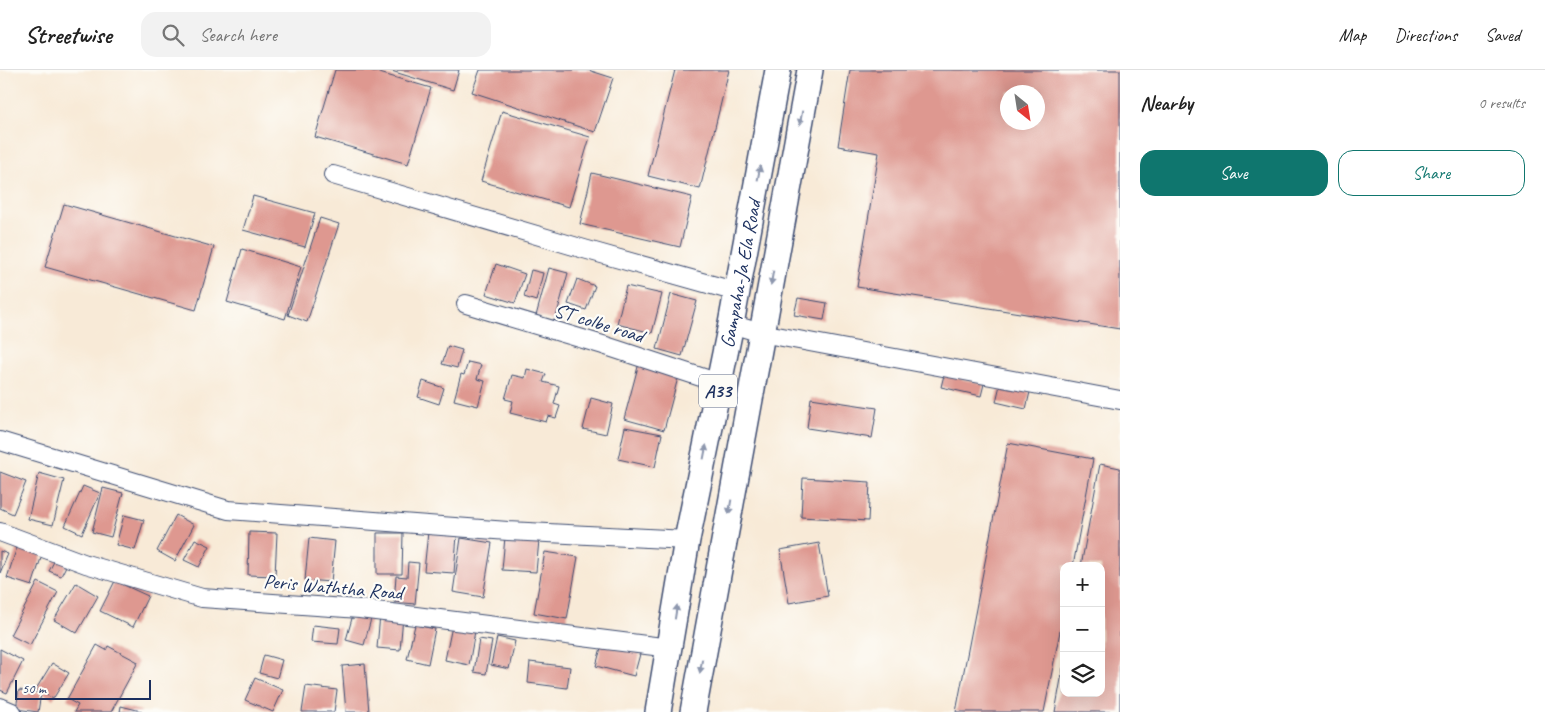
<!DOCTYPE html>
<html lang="en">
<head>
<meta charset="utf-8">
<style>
	:root { --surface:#fff; --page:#f2f2f2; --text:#222; --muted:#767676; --line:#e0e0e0; --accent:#0f766e }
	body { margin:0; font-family:Caveat,sans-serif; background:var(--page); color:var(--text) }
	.controls { position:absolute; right:15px; bottom:15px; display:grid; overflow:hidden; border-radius:10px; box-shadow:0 5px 20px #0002 }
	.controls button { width:45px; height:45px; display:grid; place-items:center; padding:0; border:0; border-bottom:1px solid var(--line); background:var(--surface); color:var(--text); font:25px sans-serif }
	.compass { position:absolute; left:1000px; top:15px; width:45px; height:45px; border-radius:50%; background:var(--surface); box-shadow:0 5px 20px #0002; rotate:150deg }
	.scale { position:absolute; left:15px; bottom:12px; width:136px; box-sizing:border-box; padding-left:5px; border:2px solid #1b2f5e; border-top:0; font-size:14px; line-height:18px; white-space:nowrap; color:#1b2f5e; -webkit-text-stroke:4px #fdfcf7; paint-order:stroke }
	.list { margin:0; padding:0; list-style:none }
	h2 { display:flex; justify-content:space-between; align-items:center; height:65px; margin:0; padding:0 20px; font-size:21px }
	h2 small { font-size:16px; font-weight:400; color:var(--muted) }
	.actions { display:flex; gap:10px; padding:15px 20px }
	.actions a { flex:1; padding:11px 0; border:1px solid var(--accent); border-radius:15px; text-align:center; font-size:18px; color:var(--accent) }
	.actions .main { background:var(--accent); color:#fff }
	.icon { flex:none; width:28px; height:28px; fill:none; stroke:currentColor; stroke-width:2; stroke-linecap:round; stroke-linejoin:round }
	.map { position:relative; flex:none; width:1120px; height:642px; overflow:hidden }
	header { display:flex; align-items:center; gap:30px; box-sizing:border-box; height:70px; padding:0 25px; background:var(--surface); border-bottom:1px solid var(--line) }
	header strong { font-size:24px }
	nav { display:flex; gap:28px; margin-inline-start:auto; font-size:18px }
	.search { width:350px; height:45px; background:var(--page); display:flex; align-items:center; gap:12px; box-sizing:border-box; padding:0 18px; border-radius:15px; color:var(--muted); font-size:19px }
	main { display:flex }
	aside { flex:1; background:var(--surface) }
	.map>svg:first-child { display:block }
	.building { fill:#de9890; fill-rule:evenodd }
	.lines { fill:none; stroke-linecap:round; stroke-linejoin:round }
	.minor-casing { stroke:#3c4b70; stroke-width:20 }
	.highway-casing { stroke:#3c4b70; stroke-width:28 }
	.minor { stroke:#fff; stroke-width:18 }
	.highway { stroke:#fff; stroke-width:25 }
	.oneway { fill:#8d97ae }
	.labels { text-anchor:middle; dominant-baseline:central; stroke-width:4.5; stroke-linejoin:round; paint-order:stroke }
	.shield { fill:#fdfcf7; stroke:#5f6c8c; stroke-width:1 }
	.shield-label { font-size:19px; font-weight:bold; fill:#1b2f5e }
	.street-label { font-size:20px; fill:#1b2f5e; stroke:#fdfcf7 }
</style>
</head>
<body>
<header>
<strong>Streetwise</strong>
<div class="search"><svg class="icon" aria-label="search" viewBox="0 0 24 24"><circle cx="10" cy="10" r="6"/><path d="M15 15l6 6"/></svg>Search here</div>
<nav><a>Map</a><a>Directions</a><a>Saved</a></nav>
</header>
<main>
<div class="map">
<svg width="1120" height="642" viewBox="0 0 1120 642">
	<rect width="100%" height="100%" fill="#fdfcf7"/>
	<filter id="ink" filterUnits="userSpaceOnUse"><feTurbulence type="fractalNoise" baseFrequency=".02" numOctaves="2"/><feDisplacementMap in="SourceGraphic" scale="10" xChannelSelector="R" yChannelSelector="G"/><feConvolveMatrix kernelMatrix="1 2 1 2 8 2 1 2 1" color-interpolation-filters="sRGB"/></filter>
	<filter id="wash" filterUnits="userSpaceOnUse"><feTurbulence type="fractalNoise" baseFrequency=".0096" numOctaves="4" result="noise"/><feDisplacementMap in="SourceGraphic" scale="20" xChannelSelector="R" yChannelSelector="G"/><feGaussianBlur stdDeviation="1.12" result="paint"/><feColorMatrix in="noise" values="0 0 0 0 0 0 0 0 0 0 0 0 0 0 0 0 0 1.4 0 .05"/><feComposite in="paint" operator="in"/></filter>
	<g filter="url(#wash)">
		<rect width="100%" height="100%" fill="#f8ead7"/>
		<g id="blocks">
			<!-- building -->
			<path class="building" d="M335,0H369L431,18L408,94L315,67Z
				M388,0H459L453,20Z
				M480,0H588L613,8L595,62L472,22Z
				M675,0H729L700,119L648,106Z
				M850,0H1120V259L857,217L879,83L838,76ZM1008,22H1038V52H1008Z
				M502,41L590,67L569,137L481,111Z
				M592,103L692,127L680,177L580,154Z
				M253,126L315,143L305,177L243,160Z
				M64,134L214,177L196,240L45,197Z
				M320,148L339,154L307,252L288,245Z
				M242,179L301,197L285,249L227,232Z
				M496,194L525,204L515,233L486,224Z
				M549,198L568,203L555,251L536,246Z
				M531,200L543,203L536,231L524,227Z
				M577,209L595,216L586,240L568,234Z
				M626,216L662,224L652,263L617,254Z
				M671,224L697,231L682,286L657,279Z
				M798,228L827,233L824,250L794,245Z
				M448,276L462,280L457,298L442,294Z
				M468,292L481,295L477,309L485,311L478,336L454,330L461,304L464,305Z
				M639,293L679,304L664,360L624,349Z
				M527,299L546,304L543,312L559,316L554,334L560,336L556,348L548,346L546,352L510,343L513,331L505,329L512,305L525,308Z
				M944,305L984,314L981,326L941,317Z
				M423,311L444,318L439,334L418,327Z
				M1000,315L1030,322L1026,339L996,332Z
				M591,328L613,334L606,364L583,359Z
				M811,328L877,338L872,368L807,358Z
				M625,357L662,364L655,397L618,389Z
				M1008,373L1093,389L1073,496H1064V541L1044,642H956Z
				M1100,394L1120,398V642H1055L1063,598L1064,623H1101V496H1081Z
				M0,402L26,412L13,444L0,438Z
				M39,403L64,410L53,455L28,449Z
				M803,408L870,412L868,451L801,447Z
				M83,416L100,423L82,464L65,456Z
				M103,418L123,423L111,467L92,462Z
				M124,445L144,450L135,480L116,475Z
				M176,445L194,455L175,491L157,481Z
				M249,462L277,463L275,506L248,505Z
				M428,462L457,465L454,503L424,501Z
				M377,463H403L402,504H377Z
				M505,467L539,470L536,502L502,500Z
				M309,468L335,471L331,512L305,510Z
				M461,468L492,473L483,527L453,522Z
				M195,469L210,476L199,497L184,490Z
				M819,473L828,526L789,533L780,480Z
				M17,477L42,485L32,516L7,508Z
				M0,481L8,484L0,503Z
				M545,482L578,487L567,549L534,543Z
				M57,486L68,492L61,506L49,501Z
				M408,492L419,493L415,534L394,532L396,506L407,507Z
				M115,511L148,526L133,557L100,541Z
				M38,512L58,522L30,575L10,565Z
				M76,513L98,526L77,563L54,550Z
				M354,541L372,545L364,575L346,570Z
				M380,545L403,547L400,580L377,578Z
				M313,555L340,558L338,574L311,572Z
				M415,555L435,559L428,594L407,589Z
				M452,556L475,561L469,595L445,590Z
				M497,567L515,571L509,599L491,595Z
				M479,569L492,571L486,604L474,602Z
				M602,574L640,584L634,606L596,596Z
				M97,575L106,580L108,576L138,592L111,642H74L78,635L67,629Z
				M0,579L23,591L7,623L0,620Z
				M264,585L282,590L277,608L259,603Z
				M530,592L570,597L567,618L528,613Z
				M52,593L69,603L53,629L36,619Z
				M365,594L369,642H346L342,596Z
				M255,608L283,620L273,642L245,630Z
				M306,616L337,620L334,642H302Z
				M19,620L41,623L38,642L16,639Z
				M121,636L141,641V642H120Z"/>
		</g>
	</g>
	<g filter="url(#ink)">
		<use href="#blocks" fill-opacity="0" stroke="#3c4b70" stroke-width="1"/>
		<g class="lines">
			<!-- minor casing -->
			<g class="minor-casing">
				<path id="minor" d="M333,105L584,179L737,222
					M466,234L603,275L719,313
					M731,254L761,263L1120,330
					M0,371L228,440L508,461L687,470
					M0,462L86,494L202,528L360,539L670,578
					M0,637L12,642"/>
			</g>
			<!-- highway casing -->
			<g class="highway-casing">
				<g id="highway">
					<path id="s1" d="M658,642L687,470L731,254L778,0"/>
					<path d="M693,642L810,0"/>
				</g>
			</g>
			<!-- minor -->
			<use href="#minor" class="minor"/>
			<!-- highway -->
			<use href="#highway" class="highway"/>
		</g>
		<!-- one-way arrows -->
		<defs><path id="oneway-solid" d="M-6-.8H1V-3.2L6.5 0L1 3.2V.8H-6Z" transform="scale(1.25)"/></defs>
		<g class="oneway">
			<use href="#oneway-solid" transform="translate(801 48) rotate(100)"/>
			<use href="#oneway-solid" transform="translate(759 103) rotate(-79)"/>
			<use href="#oneway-solid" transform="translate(772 208) rotate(100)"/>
			<use href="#oneway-solid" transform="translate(705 382) rotate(-79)"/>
			<use href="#oneway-solid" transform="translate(730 437) rotate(100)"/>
			<use href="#oneway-solid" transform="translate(676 542) rotate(-81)"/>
			<use href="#oneway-solid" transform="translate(701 596) rotate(100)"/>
		</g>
	</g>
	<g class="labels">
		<!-- shield labels -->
		<rect class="shield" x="699" y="304.5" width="38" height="33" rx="4"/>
		<g class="shield-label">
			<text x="718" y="321">A33</text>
		</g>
		<!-- street labels -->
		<g class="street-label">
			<text stroke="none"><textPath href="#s1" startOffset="446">Gampaha-Ja Ela Road</textPath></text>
			<text transform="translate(599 253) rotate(17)">ST colbe road</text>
			<text transform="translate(333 517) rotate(5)">Peris Waththa Road</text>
		</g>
	</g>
</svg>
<div class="controls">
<button>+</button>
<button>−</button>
<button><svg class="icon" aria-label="layers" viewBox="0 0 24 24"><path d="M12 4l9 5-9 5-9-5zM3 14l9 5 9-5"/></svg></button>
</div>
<svg class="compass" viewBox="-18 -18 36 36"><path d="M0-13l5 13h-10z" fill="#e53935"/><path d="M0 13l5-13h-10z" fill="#767676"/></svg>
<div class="scale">50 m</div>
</div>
<aside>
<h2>Nearby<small>0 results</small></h2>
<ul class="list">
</ul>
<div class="actions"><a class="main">Save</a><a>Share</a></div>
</aside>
</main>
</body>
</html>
